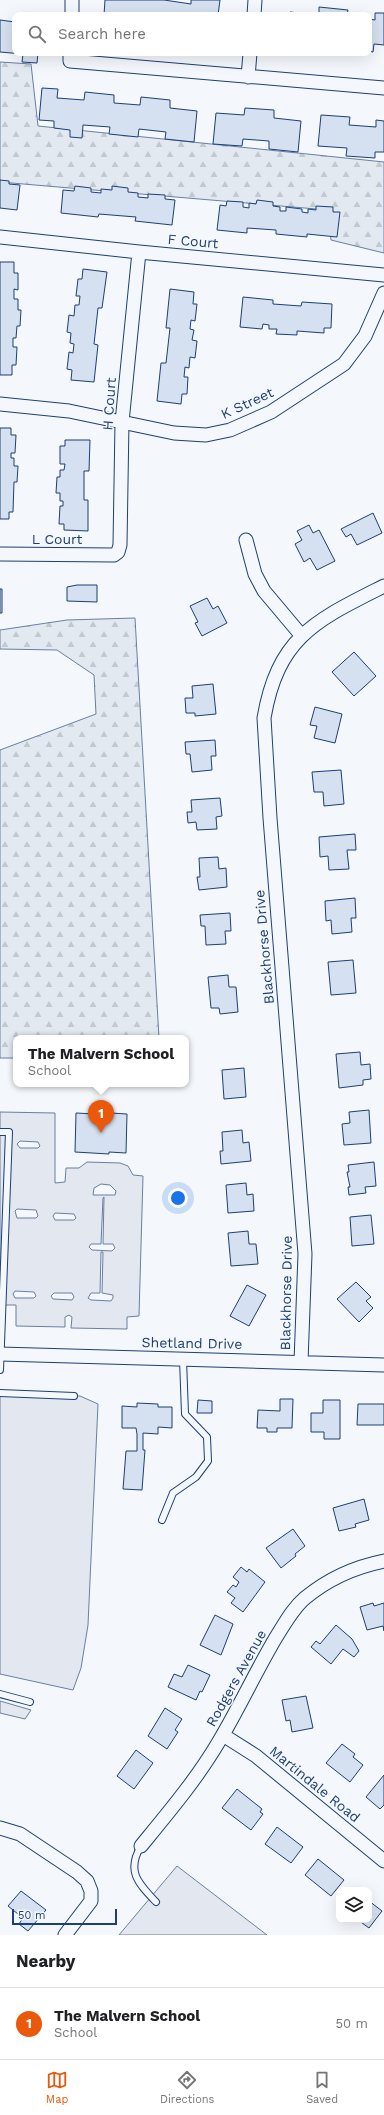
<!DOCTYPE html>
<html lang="en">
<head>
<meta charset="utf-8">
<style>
	:root { --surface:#fff; --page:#f2f2f2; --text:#202124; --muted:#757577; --line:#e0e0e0; --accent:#ea580c }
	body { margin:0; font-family:"Work Sans",sans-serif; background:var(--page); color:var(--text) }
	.controls { position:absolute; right:12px; bottom:12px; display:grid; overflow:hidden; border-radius:8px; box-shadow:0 4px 16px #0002 }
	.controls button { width:36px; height:36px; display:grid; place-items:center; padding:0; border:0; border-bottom:1px solid var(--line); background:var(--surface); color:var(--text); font:20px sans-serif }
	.scale { position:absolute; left:12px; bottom:10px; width:105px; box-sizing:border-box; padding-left:4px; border:2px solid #1d3f73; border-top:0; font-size:11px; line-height:14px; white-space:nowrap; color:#1d3f73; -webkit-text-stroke:3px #f4f7fb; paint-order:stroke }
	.you { position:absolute; left:178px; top:1198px; width:14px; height:14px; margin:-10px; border:3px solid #fff; border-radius:50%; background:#1a73e8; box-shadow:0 0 0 6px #1a73e833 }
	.badge { display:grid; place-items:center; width:26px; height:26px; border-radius:50%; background:var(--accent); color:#fff; font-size:13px; font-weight:700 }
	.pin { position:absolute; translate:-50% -33px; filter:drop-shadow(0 1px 2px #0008) }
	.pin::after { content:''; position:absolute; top:21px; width:14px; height:12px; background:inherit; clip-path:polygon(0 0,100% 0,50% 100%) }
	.popup { position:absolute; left:13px; top:1035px; width:176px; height:52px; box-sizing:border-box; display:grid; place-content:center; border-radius:8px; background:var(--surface); filter:drop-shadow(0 1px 3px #0005); font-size:13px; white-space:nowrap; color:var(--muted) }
	.popup b { font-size:15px; color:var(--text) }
	.popup::after { content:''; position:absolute; left:50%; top:100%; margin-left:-8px; border:8px solid transparent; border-top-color:var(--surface) }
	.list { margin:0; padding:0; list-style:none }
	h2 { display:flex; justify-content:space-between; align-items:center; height:52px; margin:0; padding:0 16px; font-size:17px }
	h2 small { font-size:13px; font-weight:400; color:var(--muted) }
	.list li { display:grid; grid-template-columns:26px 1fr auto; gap:12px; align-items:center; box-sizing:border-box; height:72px; padding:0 16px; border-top:1px solid var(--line) }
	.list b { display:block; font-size:15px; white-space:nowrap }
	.list p { margin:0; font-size:13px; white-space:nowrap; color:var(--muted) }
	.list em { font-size:13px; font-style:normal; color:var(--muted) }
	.icon { flex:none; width:22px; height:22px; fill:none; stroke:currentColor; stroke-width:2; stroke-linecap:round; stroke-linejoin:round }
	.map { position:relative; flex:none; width:384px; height:1935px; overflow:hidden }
	.search { position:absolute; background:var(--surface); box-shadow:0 4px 16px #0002; left:12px; right:12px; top:12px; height:44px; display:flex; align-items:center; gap:10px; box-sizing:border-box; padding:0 14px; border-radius:8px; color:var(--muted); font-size:15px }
	.sheet { height:124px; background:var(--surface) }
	nav { display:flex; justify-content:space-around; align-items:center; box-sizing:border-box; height:56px; border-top:1px solid var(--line); background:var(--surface); font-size:11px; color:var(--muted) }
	nav a { display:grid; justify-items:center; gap:2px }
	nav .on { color:var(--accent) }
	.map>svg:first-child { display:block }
	.forest { fill:url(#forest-firs); stroke:#687fa3 }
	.parking { fill:#e3e8f0; stroke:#687fa3; fill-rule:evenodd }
	.building { fill:#d5e0f0; stroke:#1d3f73 }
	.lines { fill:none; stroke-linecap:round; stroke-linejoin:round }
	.lane-casing { stroke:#1d3f73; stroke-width:8 }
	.street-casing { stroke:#1d3f73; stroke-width:15 }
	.lane { stroke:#f4f7fb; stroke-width:6 }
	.street { stroke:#f4f7fb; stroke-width:13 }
	.labels { text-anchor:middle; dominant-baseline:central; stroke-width:3; stroke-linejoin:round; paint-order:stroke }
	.street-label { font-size:14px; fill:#1d3f73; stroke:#f4f7fb }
</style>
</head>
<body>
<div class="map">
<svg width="384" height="1935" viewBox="0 0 384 1935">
	<defs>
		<pattern id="forest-firs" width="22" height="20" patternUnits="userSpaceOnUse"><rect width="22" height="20" fill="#e3e9f0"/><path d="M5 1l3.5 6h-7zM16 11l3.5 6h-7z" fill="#c2c9d1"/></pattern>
	</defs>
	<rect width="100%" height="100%" fill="#f4f7fb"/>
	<!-- forest -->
	<path class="forest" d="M0,62L31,64L38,126L384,162V253L331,240L328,210L0,182Z
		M135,618L159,1038H16V1058H0V750L96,714L94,675L57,650L0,649V630L67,620Z"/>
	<!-- parking -->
	<path class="parking" d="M0,1112L55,1113V1183L65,1182L66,1168H79L87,1162L120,1163L128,1166L133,1175L143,1176L139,1316L127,1317V1329L71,1328L72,1317L69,1315L65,1317V1327L16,1326V1305H0ZM20,1141L38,1142L40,1146L38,1148H20L17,1144ZM101,1184L110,1185L116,1191L115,1195H93L94,1188ZM104,1197L103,1244H113L115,1248L112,1251L92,1250L89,1247L91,1244H101L103,1198ZM17,1209L36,1210L38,1216L36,1218H17L15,1211ZM55,1213L74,1214L76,1218L74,1220H55L53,1216ZM101,1252H103L102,1293L113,1295V1298L111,1301L91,1300L88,1298L91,1293H100ZM15,1291L34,1292L36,1296L34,1298H15L13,1294ZM54,1293H72L74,1297L72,1300L53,1299L51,1296Z
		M0,1393L80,1396L98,1404L88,1625L81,1668L73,1690L0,1674Z
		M0,1701L31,1710L25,1719L0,1713Z
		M177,1866L267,1935H119Z"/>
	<!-- building -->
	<path class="building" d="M105,0H164L191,4V0H220L218,15H104Z
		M319,7L348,10L347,15H290V12L319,15Z
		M375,13H384V45L374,44L373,52L369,51V19L375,20Z
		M0,20L15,22V53H38L37,63L22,62L23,54L0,52Z
		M42,88L58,89L57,98L84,100L85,92L114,95V103L140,105L141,97L170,100V108L197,111L194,142L165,139L166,132L139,129L138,137L109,134L110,127L83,125L82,138L70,137V130L54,128V121L39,120Z
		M245,108L274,110V118L301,121L298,152L269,149V141L243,139L242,146L213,144L216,113L244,115Z
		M321,115L350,117L349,125L376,127V120L384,121V152H375V158L346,156L347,148L318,146Z
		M0,180L9,181V184L20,185L17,210L0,208Z
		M75,186L91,188V192L101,193V189L112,190V186L128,188V192L138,193V197L148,198V194L165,195V199L175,200L172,225L135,221L136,217L99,214L98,217L61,213L63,190L74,191Z
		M257,200L273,202V206L280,207V211H286V207L302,209V212L308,213V209L316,210V206L333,207V212H340L337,237L307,234V237L276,234V230L247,228V233L217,230L220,205L226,206L227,201L243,202V207L249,208V203L256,204Z
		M0,262H14V273H18V290L14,289V299H18V310H21L20,326H17L16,338H13V347H17L16,365H12V375H0Z
		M83,269L107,272L102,308H98L94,344L98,345L94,382L71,380L72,370L67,369L69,352L73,353L74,344L70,343L71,333L67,332L69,315L74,316L75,305H79L80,296H76L78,279H82Z
		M170,289L194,292L193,304H197L195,321L191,320L190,329L194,330L192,340L197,341L195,358L190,357L189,368L185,367L184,377H188L187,394H182L181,404L157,401L161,363H166L170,328H166Z
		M243,297L273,300V304L301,306L302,302L332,304L331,328H324V333L297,331V335L276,334L277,329H269V325L263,324L262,329L240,327Z
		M0,428H11V435H16L15,453H11V458H14V466H18L17,482H14L13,512H9V519H0Z
		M65,440H90L89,471H84V500H88V531L64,530V524H59L60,506H63V501H60V493H56L57,477H60V470H64L65,464H60V446H65Z
		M373,513L382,533L357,545L351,534L346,537L341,529Z
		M309,525L313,533L319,530L335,561L317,570L310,558L304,562L295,544L302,540L297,531Z
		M77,585H97V602L67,601V587Z
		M0,589H2V613H0Z
		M207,598L213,609L218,606L227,623L202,636L195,623L198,622L190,606Z
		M354,652L376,676L354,696L332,672Z
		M213,684L216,714L195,716V713H186L185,698H193L192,686Z
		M315,707L342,714L335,743L314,738L317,726L310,725Z
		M215,740L216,756H211L212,770L192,772L190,754H186L185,742Z
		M341,770L344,804L324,806L323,792H314L312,772Z
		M220,798L222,816L216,817L217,829L197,830L196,822L188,823L187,812H192L191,800Z
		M355,834L356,850H347L349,869L329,870L328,856L320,857L319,837Z
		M218,857L219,869L226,868L227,887L199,890L197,877H200L199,858Z
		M355,898L356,918H351L352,932L332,934L331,920L326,921L325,901Z
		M230,913L231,931H225L226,944L206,945L205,926H201L200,915Z
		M353,960L356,993L331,995L328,962Z
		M228,975L229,987H236L238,1012L220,1014L219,1008H211L208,977Z
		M360,1052L361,1065L370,1064L371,1079L363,1080V1085L339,1088L336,1054Z
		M244,1068L246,1097L224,1099L222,1070Z
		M369,1110L371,1143L344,1145L342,1124L350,1123L349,1112Z
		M95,1112L127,1114L126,1153L109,1152V1154L75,1152L76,1113L95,1114Z
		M242,1130L243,1143L249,1142L251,1161L221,1164L220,1151H223L222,1132Z
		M374,1162L376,1186L365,1187L366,1193L349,1195L348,1187H350L347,1172H349L348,1165Z
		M246,1183L247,1195L253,1194L254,1211L228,1213L226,1185Z
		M371,1215L374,1244L352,1246L350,1217Z
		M248,1231L249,1244H256L258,1264L231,1266L228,1233Z
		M356,1282L371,1297L366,1301L373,1308L359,1322L337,1299Z
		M247,1285L266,1295L249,1326L230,1316Z
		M280,1399H293L292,1428H277V1432H267V1428H257L258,1410L280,1411Z
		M198,1400L212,1401V1413H197Z
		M323,1400H340V1439H324V1432H311V1413H323Z
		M137,1403L158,1404V1407H172V1428L158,1427V1434L143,1433V1450H145L142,1490L123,1489L126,1451H137V1434L136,1428H122V1406L137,1407Z
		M358,1404H384V1425H357Z
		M364,1499L369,1520L355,1524L356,1527L339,1531L333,1508Z
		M293,1529L305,1546L295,1554L296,1556L281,1568L266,1548Z
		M241,1567L247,1572L249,1569L265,1582L243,1612L231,1603L235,1598L227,1592L233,1585L236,1587L239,1582L233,1577Z
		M373,1603L374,1606L384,1603V1631L383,1626L367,1630L360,1607Z
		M215,1615L233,1624L221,1655L200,1645Z
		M336,1625L352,1639L359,1651L354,1657L343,1649L331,1664L311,1647L316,1641L320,1644Z
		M188,1665L210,1675L202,1692L200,1691L196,1700L168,1687L174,1674L182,1677Z
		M306,1696L313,1728L292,1732L290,1720L286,1721L282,1700Z
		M165,1708L182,1719L175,1730L178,1732L167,1749L148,1736Z
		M342,1744L355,1754L353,1757L363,1765L350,1782L326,1763Z
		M136,1750L153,1763L134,1789L117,1776Z
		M384,1775V1805L380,1809L366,1797Z
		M237,1789L262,1809L260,1812L263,1814L251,1830L222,1808Z
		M277,1827L303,1847L291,1863L265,1844Z
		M318,1859L344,1880L331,1896L305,1875Z
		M21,1891L46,1910L28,1931L19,1924L23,1918L8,1906Z
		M369,1901L382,1911L369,1928L358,1920H369Z"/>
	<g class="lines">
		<!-- lane casing -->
		<g class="lane-casing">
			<path id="lane" d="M0,1132H9L0,1370
				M0,1393L74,1396
				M162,1520L173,1493L196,1477L208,1461L207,1437L185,1414L183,1359
				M0,1694L30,1702
				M141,1846C126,1871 138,1883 156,1902"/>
		</g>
		<!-- street casing -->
		<g class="street-casing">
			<path id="street" d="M72,15V0
				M254,15L255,0
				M70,53V61L384,88
				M248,77L250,53
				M0,237L139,252L384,275
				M0,404L69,411L174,433L206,435L230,430L271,412L344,364L365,336L384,293
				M246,540L255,574L264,591L301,635
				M0,554L114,555L118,552L120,545L122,422L139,252
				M0,1354L384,1365
				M301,1362L305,1254L270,818L264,718C278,636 317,620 384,586
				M223,1735L256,1756L384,1861
				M0,1828L20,1834L77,1872L87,1881L91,1891V1901L65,1935
				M141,1846C168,1813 196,1780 218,1743C238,1710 255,1673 275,1639C284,1625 292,1609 305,1598C329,1578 354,1567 384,1561"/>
		</g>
		<!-- lane -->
		<use href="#lane" class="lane"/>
		<!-- street -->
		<use href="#street" class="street"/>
	</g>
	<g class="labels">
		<!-- street labels -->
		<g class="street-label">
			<text transform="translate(193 241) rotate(5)">F Court</text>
			<text transform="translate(247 403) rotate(-25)">K Street</text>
			<text transform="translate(109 404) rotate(-86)">H Court</text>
			<text x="57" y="539">L Court</text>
			<text transform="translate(264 947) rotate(-95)">Blackhorse Drive</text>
			<text transform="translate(286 1293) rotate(-89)">Blackhorse Drive</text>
			<text transform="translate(192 1343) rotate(1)">Shetland Drive</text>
			<text transform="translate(236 1678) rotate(-61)">Rodgers Avenue</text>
			<text transform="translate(315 1784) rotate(39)">Martindale Road</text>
		</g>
	</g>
</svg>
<div class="controls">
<button><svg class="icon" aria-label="layers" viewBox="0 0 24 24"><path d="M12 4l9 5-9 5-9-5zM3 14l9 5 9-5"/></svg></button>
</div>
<div class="scale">50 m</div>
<div class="you"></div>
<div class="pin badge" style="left:101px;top:1133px">1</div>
<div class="popup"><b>The Malvern School</b>School</div>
<div class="search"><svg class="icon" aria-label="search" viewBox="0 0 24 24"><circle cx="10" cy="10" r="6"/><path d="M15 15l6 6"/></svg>Search here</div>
</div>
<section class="sheet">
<h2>Nearby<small></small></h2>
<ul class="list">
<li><span class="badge">1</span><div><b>The Malvern School</b><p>School</p></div><em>50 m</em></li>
</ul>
</section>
<nav>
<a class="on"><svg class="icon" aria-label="map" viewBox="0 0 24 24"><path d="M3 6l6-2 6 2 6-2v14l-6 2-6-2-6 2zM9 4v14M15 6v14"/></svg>Map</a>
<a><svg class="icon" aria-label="directions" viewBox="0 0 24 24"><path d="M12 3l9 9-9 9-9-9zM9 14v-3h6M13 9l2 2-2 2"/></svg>Directions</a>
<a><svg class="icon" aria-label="saved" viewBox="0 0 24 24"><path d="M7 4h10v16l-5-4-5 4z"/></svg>Saved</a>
</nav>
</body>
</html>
